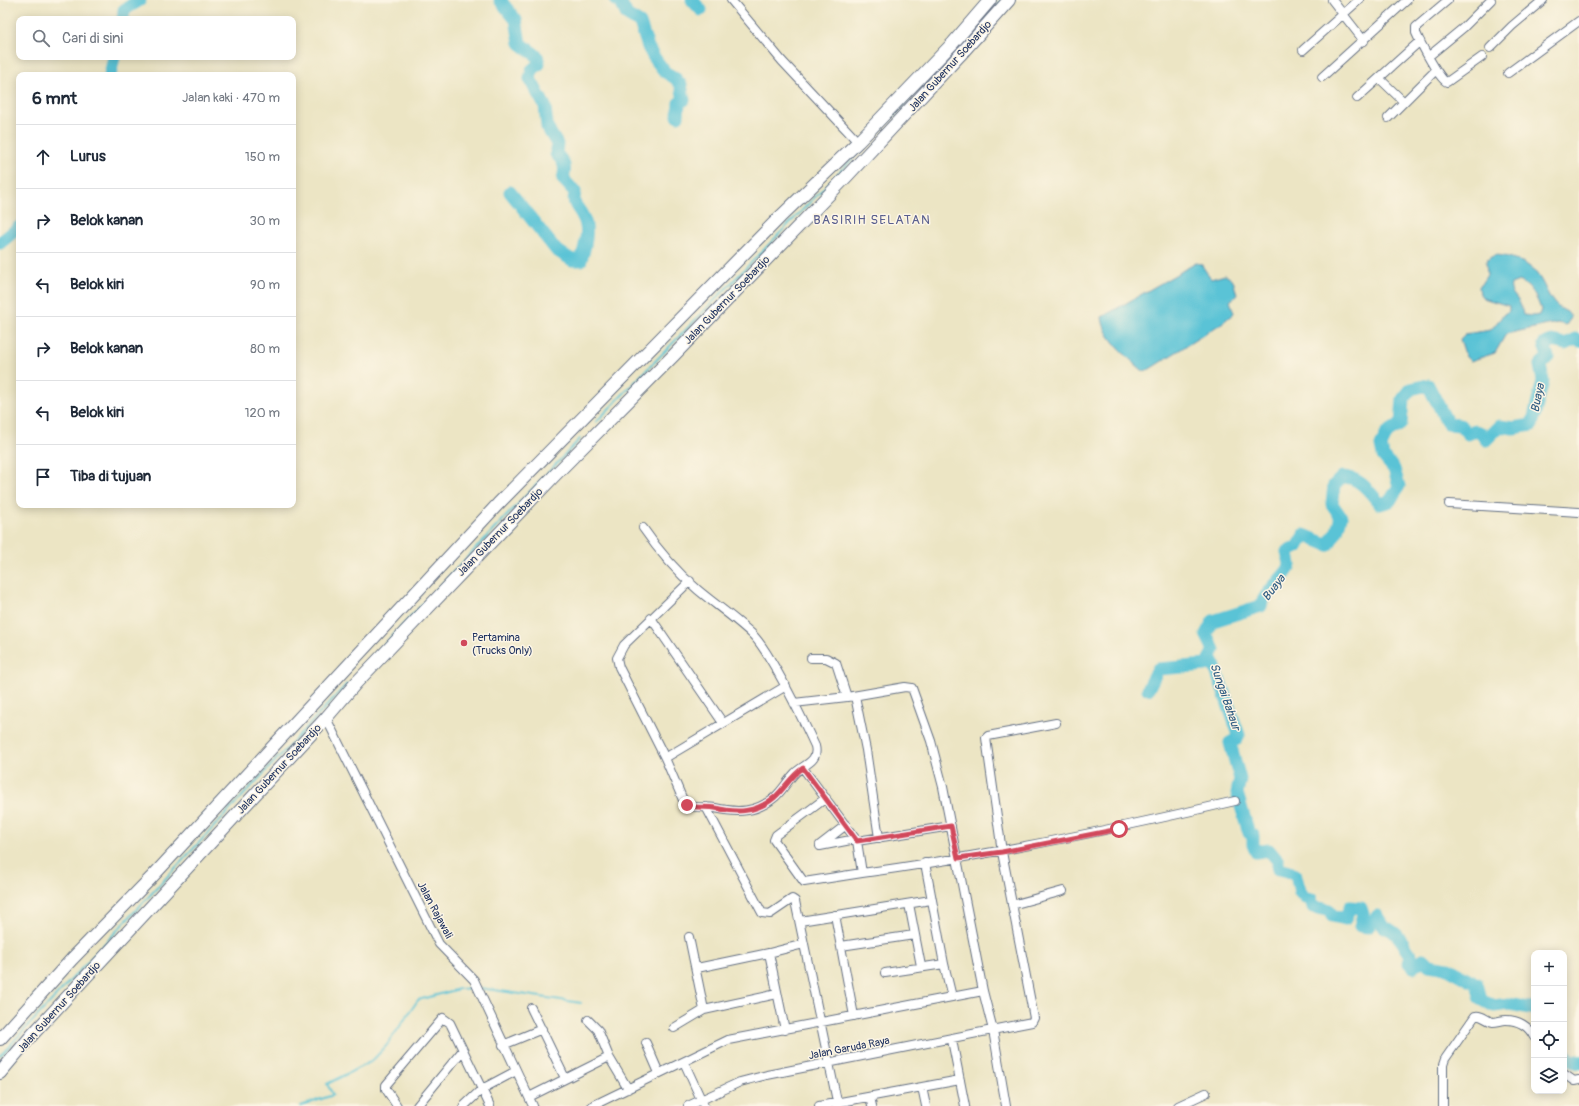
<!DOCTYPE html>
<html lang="id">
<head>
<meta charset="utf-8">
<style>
	:root { --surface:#fff; --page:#f6f6f7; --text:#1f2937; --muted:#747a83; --line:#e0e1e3 }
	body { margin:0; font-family:Pangolin,sans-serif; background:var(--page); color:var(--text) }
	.controls { position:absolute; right:12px; bottom:12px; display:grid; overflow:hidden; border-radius:8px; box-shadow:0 2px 10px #0003 }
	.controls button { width:36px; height:36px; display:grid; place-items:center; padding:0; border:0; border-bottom:1px solid var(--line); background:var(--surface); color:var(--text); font:20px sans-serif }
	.stop { position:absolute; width:12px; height:12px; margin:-9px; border:3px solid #d1495b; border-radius:50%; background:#fff }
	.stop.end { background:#d1495b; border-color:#fff; box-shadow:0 1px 4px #0008 }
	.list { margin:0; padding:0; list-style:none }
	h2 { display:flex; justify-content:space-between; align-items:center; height:52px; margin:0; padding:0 16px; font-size:17px }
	h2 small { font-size:13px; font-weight:400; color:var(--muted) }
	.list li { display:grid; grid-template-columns:26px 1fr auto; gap:12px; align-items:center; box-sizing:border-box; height:64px; padding:0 16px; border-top:1px solid var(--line) }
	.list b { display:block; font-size:15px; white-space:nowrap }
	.list em { font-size:13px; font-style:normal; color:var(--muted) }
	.icon { flex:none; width:22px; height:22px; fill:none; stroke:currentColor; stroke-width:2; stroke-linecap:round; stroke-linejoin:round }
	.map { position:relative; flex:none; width:1579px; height:1106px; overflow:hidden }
	.search { position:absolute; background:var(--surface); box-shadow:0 2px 10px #0003; left:16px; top:16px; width:280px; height:44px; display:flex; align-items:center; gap:10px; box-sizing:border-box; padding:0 14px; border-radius:8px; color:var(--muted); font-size:15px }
	.panel { position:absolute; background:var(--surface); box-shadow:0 2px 10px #0003; left:16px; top:72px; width:280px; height:436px; border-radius:8px }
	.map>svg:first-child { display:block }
	.water { fill:#5ac3d6; stroke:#3a799a; fill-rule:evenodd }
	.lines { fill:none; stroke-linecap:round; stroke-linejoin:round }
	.stream { stroke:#5ac3d6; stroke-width:2 }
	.river { stroke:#5ac3d6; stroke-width:13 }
	.minor-casing { stroke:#646f82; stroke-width:10 }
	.highway-casing { stroke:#646f82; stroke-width:14 }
	.minor { stroke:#fff; stroke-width:8 }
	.highway { stroke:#fff; stroke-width:12 }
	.route { stroke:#d1495b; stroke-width:5 }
	.poi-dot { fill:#d1495b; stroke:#fcf5e5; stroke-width:1.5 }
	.labels { text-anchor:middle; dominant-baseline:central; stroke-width:3; stroke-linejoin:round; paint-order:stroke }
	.street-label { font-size:11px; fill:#1b2f5e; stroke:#fcf5e5 }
	.poi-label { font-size:11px; fill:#1b2f5e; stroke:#fcf5e5; text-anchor:start }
	.water-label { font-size:12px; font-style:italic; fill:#2e5b82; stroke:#fcf5e5 }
	.quarter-label { font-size:13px; letter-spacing:1px; fill:#585e8e; stroke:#fcf5e5 }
</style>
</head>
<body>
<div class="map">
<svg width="1579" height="1106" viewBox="0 0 1579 1106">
	<rect width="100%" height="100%" fill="#fcf5e5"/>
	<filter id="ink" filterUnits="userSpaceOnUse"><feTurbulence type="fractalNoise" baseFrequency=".025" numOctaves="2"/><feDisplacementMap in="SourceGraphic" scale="8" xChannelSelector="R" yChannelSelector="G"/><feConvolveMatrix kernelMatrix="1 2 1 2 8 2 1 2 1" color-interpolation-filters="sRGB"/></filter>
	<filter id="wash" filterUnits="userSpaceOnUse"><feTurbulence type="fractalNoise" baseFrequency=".012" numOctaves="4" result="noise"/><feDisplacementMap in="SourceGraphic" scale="16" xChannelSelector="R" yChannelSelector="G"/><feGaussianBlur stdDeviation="0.9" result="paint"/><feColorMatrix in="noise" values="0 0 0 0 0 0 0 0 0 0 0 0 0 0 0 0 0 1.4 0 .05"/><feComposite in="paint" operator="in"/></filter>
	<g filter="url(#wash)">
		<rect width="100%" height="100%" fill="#ece5c4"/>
		<!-- water -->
		<path class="water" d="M1496,255C1511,256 1531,263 1539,277C1546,287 1548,298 1557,306C1562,311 1569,310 1571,318L1566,325L1557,323L1506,334L1495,353L1470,361L1466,357L1460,339L1465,334L1491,330L1504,314L1509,311V306L1483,298L1480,294L1479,287L1487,275L1486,261L1491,257ZM1519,281C1530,285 1538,299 1541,310L1539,315L1534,316L1523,315C1522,310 1521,305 1519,302C1515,295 1509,292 1511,284Z
			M1196,263L1201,264L1211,279L1225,275L1233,280L1237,295L1230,301L1234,313L1222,323L1148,370L1143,371C1128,357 1104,339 1102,317Z"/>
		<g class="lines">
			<!-- stream -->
			<path class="stream" d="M596,422L895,115L1001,0
				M365,665L580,439
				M480,988L581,1003
				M0,1056L347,684
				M301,1106L333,1095L327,1084L372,1061L387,1045L418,1000L459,989L476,988"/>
			<!-- river -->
			<path class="river" d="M500,0L516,20L520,43L537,56L539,64L532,70L530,79L545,106L547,127L557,144L556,154C565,162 566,168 563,179L575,192C572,206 578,206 583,217C590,229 585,248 581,260H572L556,250L510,192
				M616,0L621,3L627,15L640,23L648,47L653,56L665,72L675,78L681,85L684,100L679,103L678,116
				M692,0L701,10
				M123,19L124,10L140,0
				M110,75L114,57
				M0,243L19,227
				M1211,656L1239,735L1237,739L1230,743L1240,779L1237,793L1249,833L1253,835V845L1256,852L1269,850L1278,861V869L1288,871L1296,876L1300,892L1305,898L1311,899L1313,907L1329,910L1332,916L1345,919L1350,907L1361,908L1363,914L1360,926L1368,927L1377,916L1384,927C1398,931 1403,944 1411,955L1409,963L1413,967L1423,959L1429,965L1448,968L1477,984L1481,999L1494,1006L1509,1004L1534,1009
				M1148,689L1158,669L1206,665L1214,650L1206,634L1213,621L1261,606C1265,590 1289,574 1290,565C1290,561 1288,556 1287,552L1297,547L1304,535L1328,545L1337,531L1341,517L1332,504L1334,485L1342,477C1360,477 1369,491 1380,504L1390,501L1399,486L1394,469L1383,456L1381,446L1387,433L1401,424L1403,399L1411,389L1428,385L1448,424L1460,425L1468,434L1475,431L1481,433L1486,440L1500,426L1513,428L1532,425L1543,381L1540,365L1548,357L1544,344L1552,341L1565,344L1575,339L1579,341
				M1564,1053L1570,1059L1579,1062"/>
		</g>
	</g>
	<g filter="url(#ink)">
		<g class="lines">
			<!-- minor casing -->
			<g class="minor-casing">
				<path id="minor" d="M731,0L782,61L858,142
					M1332,0L1364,41
					M1448,0L1416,27V33C1420,42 1440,81 1447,82L1482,57
					M1490,48L1512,26L1543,0
					M1303,50L1359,0
					M1429,56L1463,28L1491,0
					M1508,73L1579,21
					M1322,77L1407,0
					M1379,78L1404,102
					M1357,98L1420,41
					M1388,118L1436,70
					M1449,504L1579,512
					M643,528C658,550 678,573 698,590C716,605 735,618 752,634C761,643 767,654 773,664C789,691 802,718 815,746C819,762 804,764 795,773C788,780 783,790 775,797C756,813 737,813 715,808C706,806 696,809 687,805L683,800L665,758L619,667L617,658L624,645L690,581
					M651,618L723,723
					M811,658H826L836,663L847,697
					M855,696L866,750L879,838
					M794,703L847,697L905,687L912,688L931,741L943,787L983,991L993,1030L1006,1106
					M326,718L439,944L474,980L533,1106
					M665,758L786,686
					M803,768L857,841L862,873C988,856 1111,830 1235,801
					M826,798L776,835L774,840L804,882L862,873
					M706,807L762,913L770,914L792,899L795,901L838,1106
					M857,841L951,826
					M820,845L846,825
					M820,846L856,839
					M925,863L944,964L952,997
					M909,904L921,966
					M1012,905L1063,891
					M835,915L854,1016
					M800,921L931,900
					M689,937L704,1010
					M841,946L914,935
					M769,953L785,1030
					M697,968L769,953L804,944
					M885,973L944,964
					M531,1008L565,1078
					M588,1020L598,1030L609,1057L628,1089
					M674,1028L704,1010L777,994
					M952,1040L965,1106
					M646,1043L659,1073
					M503,1045L542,1029
					M684,1062L704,1106
					M1564,1074L1574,1081L1579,1080
					M922,1087L926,1106
					M529,1097L609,1057
					M870,1097L872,1106
					M397,1106L386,1089V1085L443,1018L450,1023L490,1106
					M417,1106L463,1050
					M464,1106L482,1089L516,1071
					M592,1106L728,1040L983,991
					M688,1106L740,1082L767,1075L1032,1022L1034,1018L1002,852L986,738L988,736L1056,723
					M819,1106L960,1080
					M1178,1106L1206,1093
					M1443,1106V1065L1445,1059L1475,1016C1482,1014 1486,1021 1493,1022C1497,1022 1502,1020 1506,1020C1518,1020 1529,1026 1534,1037"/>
			</g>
			<!-- highway casing -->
			<g class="highway-casing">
				<path id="highway" d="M0,1039L72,959L151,878L498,504L780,217L858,142L953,43L990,0
					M0,1073L32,1035L326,718L356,683L555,475L674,355L847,176L960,55L1009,0"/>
			</g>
			<!-- minor -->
			<use href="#minor" class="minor"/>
			<!-- highway -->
			<use href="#highway" class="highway"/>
		</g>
	</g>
	<g class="lines" filter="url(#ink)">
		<!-- route -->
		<path class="route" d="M687,805C696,809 706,806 715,808C737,813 756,813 775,797C785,788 791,776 803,768L857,841L951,826L958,858L1002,852L1119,829"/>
	</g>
	<!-- markers -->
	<circle class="poi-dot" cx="464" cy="643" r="4"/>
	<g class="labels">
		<!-- street labels -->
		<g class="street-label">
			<text transform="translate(950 66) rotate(-48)">Jalan Gubernur Soebardjo</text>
			<text transform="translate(727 300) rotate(-46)">Jalan Gubernur Soebardjo</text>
			<text transform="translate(500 532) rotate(-46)">Jalan Gubernur Soebardjo</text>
			<text transform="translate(279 769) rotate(-47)">Jalan Gubernur Soebardjo</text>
			<text transform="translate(435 910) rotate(62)">Jalan Rajawali</text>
			<text transform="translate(59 1007) rotate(-48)">Jalan Gubernur Soebardjo</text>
			<text transform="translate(849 1048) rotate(-11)">Jalan Garuda Raya</text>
		</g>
		<!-- poi labels -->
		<g class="poi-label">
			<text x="472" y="637">Pertamina<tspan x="472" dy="13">(Trucks Only)</tspan></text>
		</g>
		<!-- water labels -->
		<g class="water-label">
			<text transform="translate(1538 398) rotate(-78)">Buaya</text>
			<text transform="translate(1274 588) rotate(-52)">Buaya</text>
			<text transform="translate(1225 697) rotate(71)">Sungai Bahaur</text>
		</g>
		<!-- quarter labels -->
		<g class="quarter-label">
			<text x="872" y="220">BASIRIH SELATAN</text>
		</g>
	</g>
</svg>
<div class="controls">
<button>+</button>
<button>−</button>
<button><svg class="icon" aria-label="locate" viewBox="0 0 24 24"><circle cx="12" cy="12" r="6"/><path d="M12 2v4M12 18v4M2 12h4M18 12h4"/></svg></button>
<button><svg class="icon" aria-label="layers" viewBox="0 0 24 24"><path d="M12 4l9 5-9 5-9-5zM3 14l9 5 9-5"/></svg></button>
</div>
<div class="stop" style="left:1119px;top:829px"></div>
<div class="stop end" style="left:687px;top:805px"></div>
<div class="search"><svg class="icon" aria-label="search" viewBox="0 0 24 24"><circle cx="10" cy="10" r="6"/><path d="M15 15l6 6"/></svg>Cari di sini</div>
<section class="panel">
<h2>6 mnt<small>Jalan kaki · 470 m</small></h2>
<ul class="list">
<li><svg class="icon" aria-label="ahead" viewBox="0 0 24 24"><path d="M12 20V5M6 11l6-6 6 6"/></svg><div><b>Lurus</b></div><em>150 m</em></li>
<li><svg class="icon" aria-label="right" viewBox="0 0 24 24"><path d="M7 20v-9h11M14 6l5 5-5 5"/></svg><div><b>Belok kanan</b></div><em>30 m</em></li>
<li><svg class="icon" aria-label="left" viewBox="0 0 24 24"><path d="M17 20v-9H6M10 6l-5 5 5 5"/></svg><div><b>Belok kiri</b></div><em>90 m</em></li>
<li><svg class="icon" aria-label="right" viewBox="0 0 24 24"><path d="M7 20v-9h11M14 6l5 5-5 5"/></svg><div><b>Belok kanan</b></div><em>80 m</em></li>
<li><svg class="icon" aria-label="left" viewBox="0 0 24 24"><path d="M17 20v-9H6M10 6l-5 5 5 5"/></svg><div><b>Belok kiri</b></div><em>120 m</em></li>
<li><svg class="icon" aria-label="arrive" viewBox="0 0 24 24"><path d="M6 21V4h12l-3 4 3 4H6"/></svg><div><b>Tiba di tujuan</b></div></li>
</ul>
</section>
</div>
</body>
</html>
